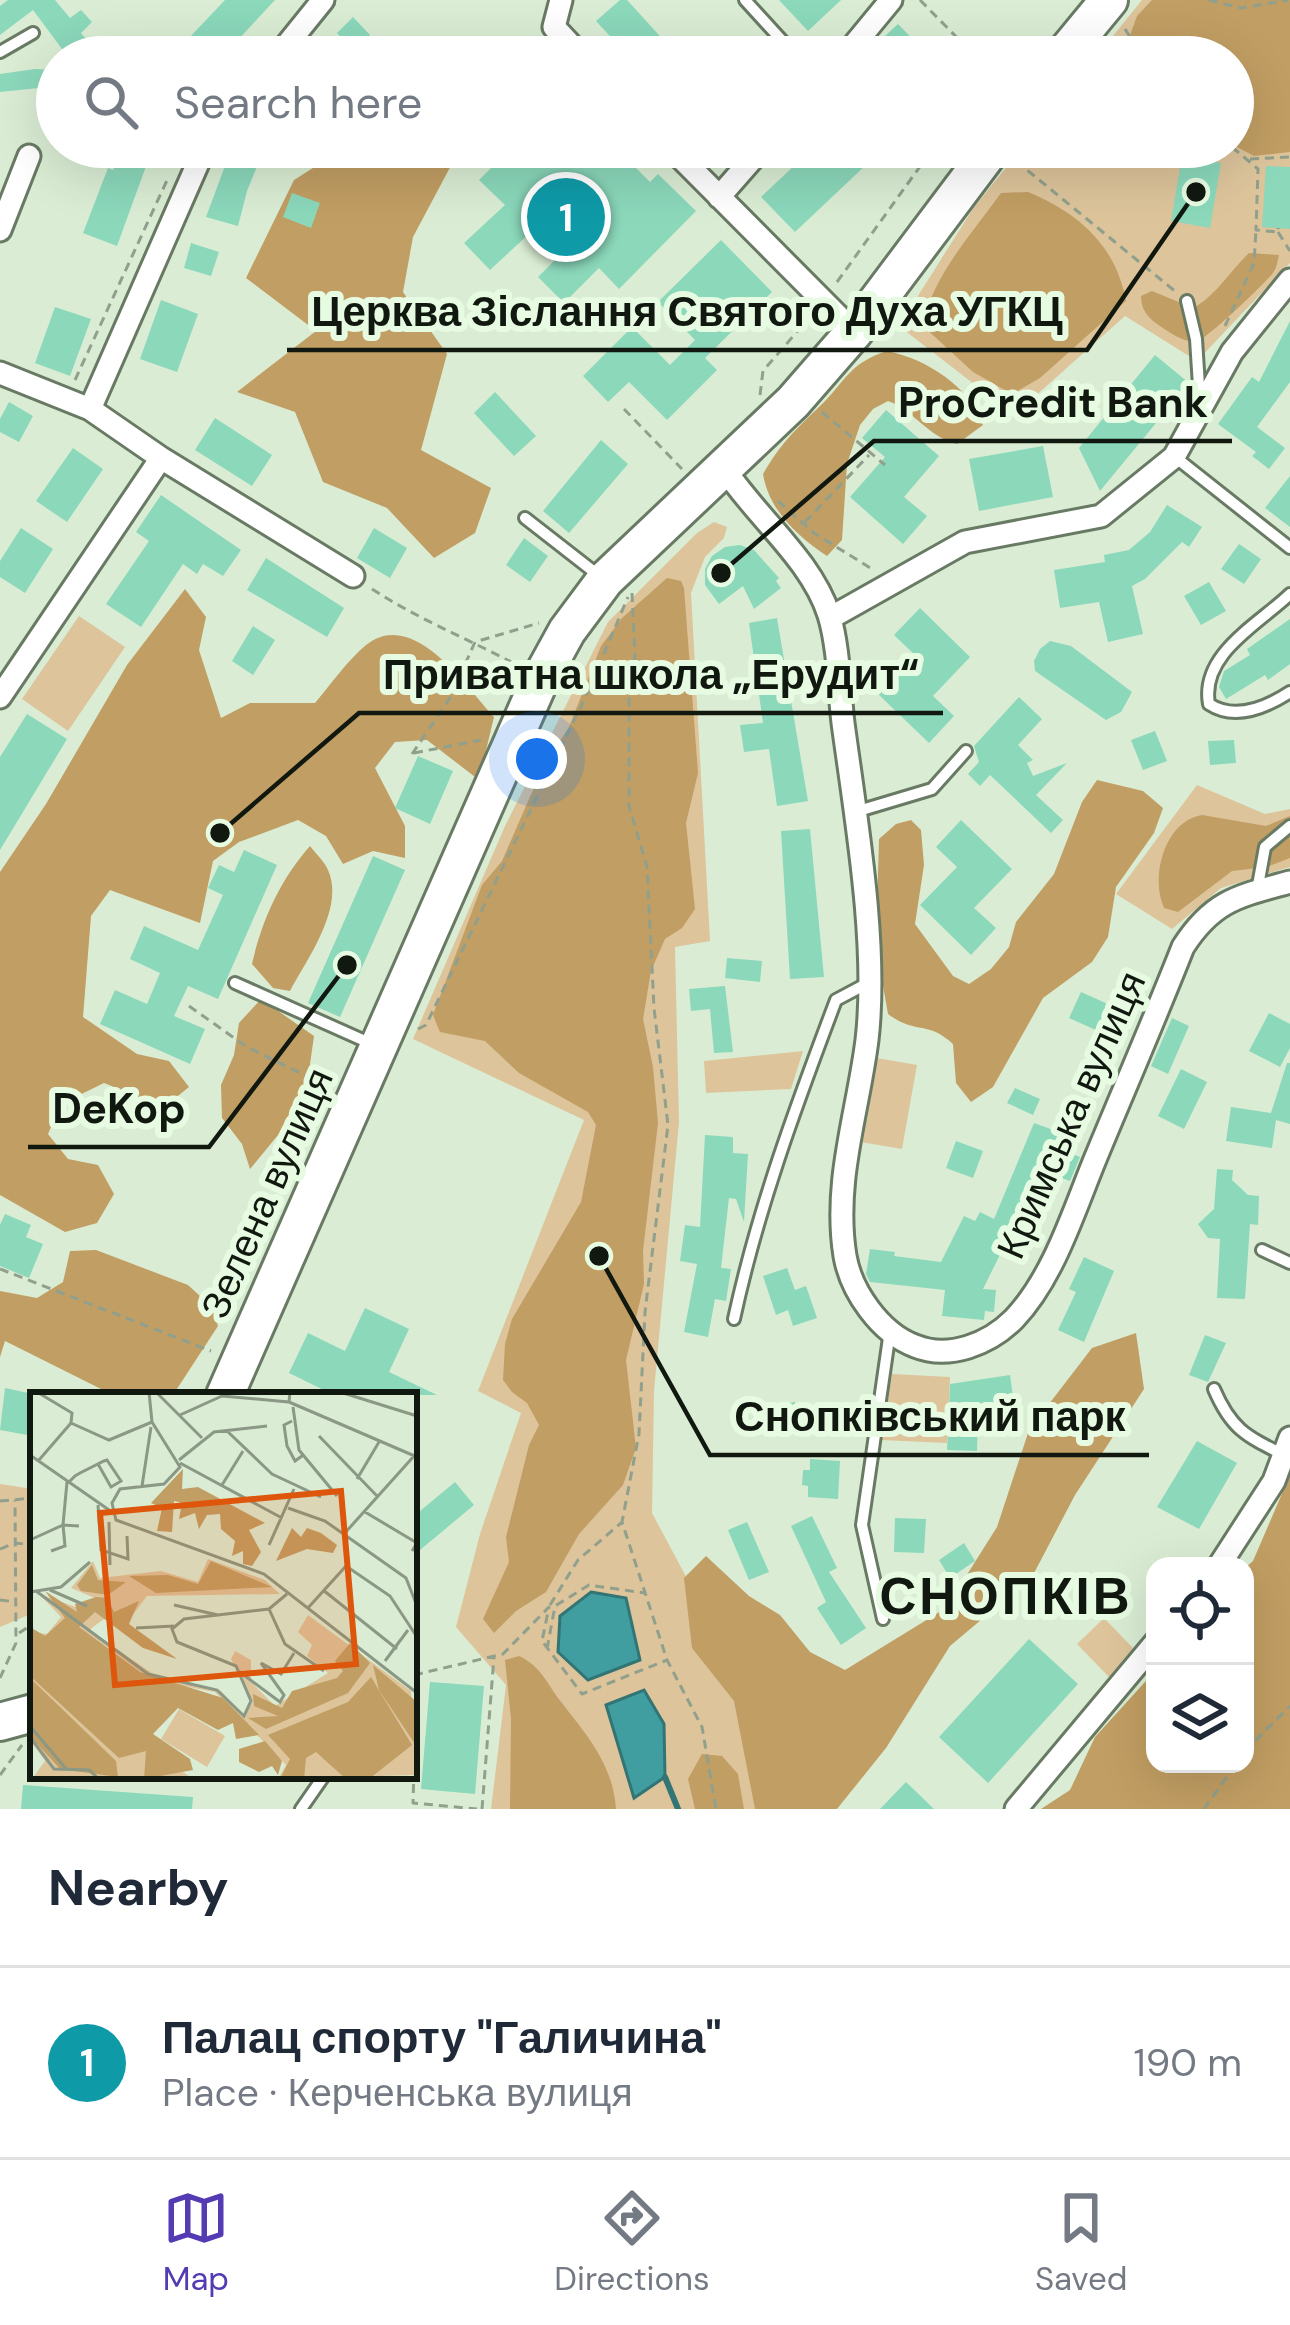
<!DOCTYPE html>
<html lang="en">
<head>
<meta charset="utf-8">
<style>
	:root { --surface:#fff; --page:#f2f2f3; --text:#1f2937; --muted:#747a83; --line:#e0e1e3; --accent:#543bb3 }
	body { margin:0; font-family:"DM Sans",sans-serif; background:var(--page); color:var(--text) }
	.controls { position:absolute; right:36px; bottom:36px; display:grid; overflow:hidden; border-radius:24px; box-shadow:0 12px 48px #0002 }
	.controls button { width:108px; height:108px; display:grid; place-items:center; padding:0; border:0; border-bottom:3px solid var(--line); background:var(--surface); color:var(--text); font:60px sans-serif }
	.you { position:absolute; left:537px; top:759px; width:42px; height:42px; margin:-30px; border:9px solid #fff; border-radius:50%; background:#1a73e8; box-shadow:0 0 0 18px #1a73e833 }
	.badge { display:grid; place-items:center; width:78px; height:78px; border-radius:50%; background:var(--accent); color:#fff; font-size:39px; font-weight:700 }
	.pin { position:absolute; translate:-50% -50%; border:6px solid #fff; box-shadow:0 3px 12px #0006 }
	.list { margin:0; padding:0; list-style:none }
	h2 { display:flex; justify-content:space-between; align-items:center; height:156px; margin:0; padding:0 48px; font-size:51px }
	h2 small { font-size:39px; font-weight:400; color:var(--muted) }
	.list li { display:grid; grid-template-columns:78px 1fr auto; gap:36px; align-items:center; box-sizing:border-box; height:192px; padding:0 48px; border-top:3px solid var(--line) }
	.list b { display:block; font-size:45px; white-space:nowrap }
	.list p { margin:0; font-size:39px; white-space:nowrap; color:var(--muted) }
	.list em { font-size:39px; font-style:normal; color:var(--muted) }
	.icon { flex:none; width:66px; height:66px; fill:none; stroke:currentColor; stroke-width:2; stroke-linecap:round; stroke-linejoin:round }
	.map { position:relative; flex:none; width:1290px; height:1809px; overflow:hidden }
	.search { position:absolute; background:var(--surface); box-shadow:0 12px 48px #0002; left:36px; right:36px; top:36px; height:132px; display:flex; align-items:center; gap:30px; box-sizing:border-box; padding:0 42px; border-radius:66px; color:var(--muted); font-size:45px }
	.sheet { height:348px; background:var(--surface) }
	nav { display:flex; justify-content:space-around; align-items:center; box-sizing:border-box; height:168px; border-top:3px solid var(--line); background:var(--surface); font-size:33px; color:var(--muted) }
	nav a { display:grid; justify-items:center; gap:6px }
	nav .on { color:var(--accent) }
	.map>svg:first-child { display:block }
	.green { fill:#ddc49b }
	.forest { fill:#c19e63 }
	.water { fill:#409da0; stroke:#327574; stroke-width:3 }
	.lines { fill:none; stroke-linecap:round; stroke-linejoin:round }
	.stream { stroke:#327574; stroke-width:6 }
	.building { fill:#8bd8bb }
	.service-casing { stroke:#697a64; stroke-width:16 }
	.minor-casing { stroke:#697a64; stroke-width:27 }
	.primary-casing { stroke:#697a64; stroke-width:42 }
	.path { stroke:#91a08c; stroke-width:3; stroke-dasharray:9 6; stroke-linecap:butt }
	.service { stroke:#fff; stroke-width:10 }
	.minor { stroke:#fff; stroke-width:21 }
	.primary { stroke:#fff; stroke-width:36 }
	.labels { text-anchor:middle; dominant-baseline:central; stroke-width:12; stroke-linejoin:round; paint-order:stroke }
	.street-label { font-size:39px; fill:#11180f; stroke:#e7fbe2 }
	.district-label { font-size:51px; font-weight:bold; letter-spacing:3px; fill:#11180f; stroke:#e7fbe2 }
	.inset-road { fill:none; stroke:#8a9885; stroke-width:3 }
	.view { fill:#dd560c; fill-opacity:0.15; stroke:#dd560c; stroke-width:6 }
	.inset-edge { fill:none; stroke:#11180f; stroke-width:6 }
	.leader { fill:none; stroke:#11180f; stroke-width:4.5 }
	.callout-dot { fill:#11180f; stroke:#e7fbe2; stroke-width:4.5 }
	.callout-label { font-size:42px; text-anchor:middle; font-weight:bold; fill:#11180f; stroke:#e7fbe2; stroke-width:12; stroke-linejoin:round; paint-order:stroke }
</style>
</head>
<body>
<div class="map">
<svg width="1290" height="1809" viewBox="0 0 1290 1809">
	<rect width="100%" height="100%" fill="#daedd4"/>
	<!-- green -->
	<path class="green" d="M1142,0H1290V263L1197,361L1125,316L1014,415L899,326L974,207L1023,147H1233V57H1096Z
		M714,522L727,527L724,538L705,557L691,593L710,941L675,947L679,1122L654,1391L652,1513L810,1809H491L506,1685L456,1627L480,1534L521,1413L478,1391L584,1120L413,1039L505,826L608,622L697,533Z
		M79,616L125,647L68,731L22,699Z
		M1197,785L1265,814L1290,809V867L1221,888L1172,929L1116,894Z
		M803,1051L791,1089L706,1093L704,1061Z
		M871,1057L917,1065L902,1149L855,1141Z
		M892,1374L950,1377L947,1443L881,1440Z
		M0,1484L33,1489V1613L0,1627Z
		M1104,1618L1133,1648L1109,1677L1077,1644Z"/>
	<!-- forest -->
	<path class="forest" d="M1152,0H1290V152L1254,156L1233,145V57H1145L1129,38L1137,16Z
		M346,147H454L455,158L413,237L403,292L447,354L421,450L491,488L475,533L434,558L387,508L323,482L295,412L237,392L316,331L246,278L294,180Z
		M1028,192C1079,213 1116,246 1126,301L1040,378L1012,394L973,372L922,325C935,273 970,236 1001,193Z
		M1249,253L1279,255C1277,263 1277,267 1273,273C1264,284 1204,342 1195,342C1183,342 1169,332 1160,326C1148,318 1141,310 1141,296L1152,291L1193,308C1216,296 1230,271 1249,253Z
		M887,351C927,359 970,387 983,425L957,444C928,437 915,411 888,401L873,409L860,425L847,464L842,540L827,556C797,536 769,510 763,474C781,443 795,430 820,406C846,381 849,363 887,351Z
		M667,578L681,581L684,588L698,773L686,823L695,909L682,928L665,939L651,971L643,1019L653,1067L658,1123L643,1251L644,1284L626,1360L636,1448L623,1485L579,1534L546,1592L516,1611L494,1633L483,1619L509,1562L506,1537L529,1445L539,1425L527,1403L512,1392L503,1380L505,1344L512,1319L581,1202L596,1125L588,1112L519,1073L485,1041L440,1032L433,1015L482,885L502,861L543,767L569,727L601,646L622,618Z
		M185,589L206,617L199,650L221,718L250,703H315C331,684 347,661 366,645C413,607 466,686 494,717L479,780L427,740L395,742L375,768L405,826V858L373,851L343,864L326,836L298,820L239,842L213,861L200,923L110,890L91,916L83,1017L137,1054L169,1061L189,1087L164,1107L104,1083L61,1104L48,1134L68,1159L98,1165L114,1194L97,1223L65,1232L0,1195V872L46,804L127,665Z
		M1097,780L1143,791L1163,808L1154,833L1116,887L1108,937L1092,962L1043,998L993,1087L971,1102L956,1083L953,1044C927,1020 916,1035 888,1014L876,946L879,839L896,824L911,820L921,830L924,865L915,924L953,976L969,984L991,969L1009,947L1016,922L1054,874L1082,802Z
		M1202,815L1266,826L1290,816V858L1267,867L1232,871L1178,912L1164,908C1150,878 1164,821 1202,815Z
		M310,846C316,854 325,862 328,870C345,908 307,959 290,991L273,988L252,964C262,920 280,880 310,846Z
		M261,999L314,1036L308,1078L278,1135L250,1169L242,1144L222,1118L221,1085L234,1055L239,1023Z
		M96,1250L188,1285L212,1307L218,1326L173,1395H113L5,1341L0,1357V1291L37,1298L63,1282L70,1251Z
		M1136,1333L1144,1389L1075,1495L1032,1577L950,1646L886,1748L837,1809H755L734,1701L692,1648L684,1578L706,1556L749,1596L780,1615L810,1652L845,1670L946,1608L997,1527L1029,1430L1092,1348Z
		M1290,1475V1809H1041L1070,1790L1095,1737L1155,1671V1764H1245V1568L1253,1561Z
		M519,1656C539,1665 546,1681 558,1698C585,1733 613,1763 616,1809H510L511,1719L505,1660Z
		M702,1754L722,1756L738,1774L744,1809H695L688,1779Z"/>
	<!-- water -->
	<path class="water" d="M591,1592L626,1598L640,1660L588,1680L558,1652L560,1616Z
		M644,1690L664,1724L665,1777L634,1798L606,1705Z"/>
	<g class="lines">
		<!-- stream -->
		<path class="stream" d="M665,1777L678,1809"/>
	</g>
	<!-- building -->
	<path class="building" d="M8,0H55L70,18L81,10L92,22L81,33L102,57H68L33,10L0,35V6Z
		M225,0H275L222,57H171Z
		M620,0H627L679,57H629L596,21Z
		M779,0H841L808,31Z
		M353,17L370,35L354,51L337,33Z
		M898,24L930,57H905L885,36Z
		M35,69L57,70V86L0,92V74Z
		M123,147H153L117,246L83,233L108,168L113,170Z
		M232,147H252L263,152L247,191L238,226L206,217Z
		M512,147H615L650,182L658,174L696,211L619,289L599,268L564,303L538,277L557,258L531,232L490,270L464,243L505,205L479,180Z
		M814,147H885L795,232L761,197Z
		M1182,156L1221,163L1210,228L1171,221Z
		M1266,166L1290,167V229L1262,227Z
		M292,193L320,203L311,228L283,217Z
		M721,240L772,292L705,358L717,370L667,420L629,382L608,402L583,376L632,327L670,365L695,340L658,302Z
		M191,243L219,252L211,276L184,268Z
		M161,300L198,314L177,372L140,359Z
		M55,307L91,319L70,376L35,363Z
		M1290,321V382L1257,427L1285,448L1269,469L1252,456L1256,452L1218,424L1252,377L1259,382Z
		M1155,355L1189,383L1100,491L1079,448Z
		M495,392L536,436L514,456L474,413Z
		M9,402L33,416L19,442L0,432V419Z
		M886,410L939,456L904,497L927,516L903,544L850,497L885,457L862,438Z
		M215,418L272,455L252,486L195,450Z
		M601,440L628,464L569,533L543,511Z
		M1043,446L1053,497L979,511L969,459Z
		M73,448L103,469L67,522L36,501Z
		M1290,476V527L1265,508Z
		M161,495L241,550L223,576L203,564L197,574L183,564L141,627L106,604L149,541L136,532Z
		M1167,505L1202,527L1189,547L1182,542L1145,579L1132,586L1143,634L1108,642L1099,602L1060,608L1054,570L1105,562L1104,555L1129,550L1150,532Z
		M21,528L53,549L25,593L0,577V561Z
		M374,528L407,548L390,578L357,558Z
		M524,538L548,556L530,582L506,565Z
		M1239,544L1261,559L1244,584L1221,569Z
		M740,545L754,550L779,578L776,581L781,588L754,609L743,586L719,604L705,585V569L712,556L725,547Z
		M266,558L344,608L327,637L247,590Z
		M1209,582L1226,611L1201,625L1184,596Z
		M920,608L970,657L933,696L954,716L929,743L878,694L915,655L894,635Z
		M777,618L808,801L777,806L769,749L744,752L740,725L763,723L749,623Z
		M1290,619V664L1268,680L1265,675L1226,699L1219,687L1224,671L1250,655L1247,649Z
		M253,626L275,640L253,675L232,661Z
		M1050,641L1071,646L1132,692L1121,712L1106,720L1035,671L1034,661L1040,649Z
		M1019,697L1042,719L1018,745L1033,760L1027,763L1033,776L1067,763L1036,795L1063,820L1051,833L990,775L980,786L968,774L979,762L974,746Z
		M27,714L67,739L0,850V757Z
		M1155,731L1167,761L1143,770L1131,740Z
		M1234,740L1236,763L1210,765L1208,741Z
		M418,756L453,771L430,824L395,808Z
		M961,820L1012,869L974,908L996,928L971,955L920,905L957,867L936,847Z
		M810,829L824,977L790,979L781,831Z
		M244,850L277,865L218,999L188,986L174,1016L205,1029L190,1064L100,1024L115,990L147,1004L160,973L130,959L144,926L198,950L223,895L208,888L219,865L234,872Z
		M373,856L405,870L340,1017L308,1003Z
		M727,958L762,961L760,982L725,978Z
		M725,986L733,1052L714,1053L710,1009L691,1011L689,989Z
		M1081,992L1110,1005L1098,1031L1069,1018Z
		M1269,1013L1290,1024V1048L1280,1067L1249,1051Z
		M1172,1018L1189,1026L1168,1074L1151,1066Z
		M1287,1063H1290V1124L1276,1120L1272,1148L1226,1141L1231,1107L1271,1113Z
		M1181,1069L1207,1082L1184,1129L1158,1116Z
		M1015,1088L1040,1099L1033,1115L1007,1103Z
		M1034,1123L1070,1136L1064,1151L1080,1157L1070,1181L1054,1175L1039,1214L1023,1208L983,1289L996,1290L994,1312L985,1311L984,1320L942,1316L945,1290L870,1282L866,1274L870,1249L895,1252L894,1256L941,1262L964,1216L975,1221L980,1212L994,1219Z
		M705,1135L733,1137V1153L748,1154L744,1222L736,1199L729,1198L721,1268L731,1269L726,1301L715,1299L708,1337L684,1332L697,1264L680,1261L685,1225L700,1227Z
		M956,1141L983,1151L973,1178L946,1168Z
		M1217,1169L1233,1170L1232,1180L1248,1195L1259,1196L1258,1225L1250,1224L1245,1299L1217,1298L1220,1239L1208,1238L1198,1224L1214,1209Z
		M5,1214L31,1225L26,1237L43,1244L29,1278L0,1266V1225Z
		M1084,1257L1114,1271L1084,1342L1058,1330L1076,1292L1069,1289Z
		M787,1268L795,1290L806,1286L817,1318L793,1326L788,1310L776,1315L763,1276Z
		M365,1308L409,1329L389,1372L437,1395H334L289,1373L308,1333L345,1351Z
		M1205,1335L1226,1343L1208,1382L1189,1375Z
		M1010,1375L1015,1411L978,1416L977,1451L947,1450L950,1384Z
		M5,1388L33,1394V1436L0,1430Z
		M795,1402L798,1424L772,1428L769,1406Z
		M1197,1441L1237,1463L1199,1529L1157,1507Z
		M810,1459L840,1461L838,1499L808,1497V1486L802,1485L803,1470H810Z
		M455,1482L474,1505L414,1555V1516Z
		M812,1516L837,1568L829,1572L866,1628L841,1645L817,1608L826,1602L791,1526Z
		M895,1518L926,1519L924,1553L894,1552Z
		M747,1522L769,1572L749,1580L728,1530Z
		M964,1543L975,1561L950,1578L939,1560Z
		M1029,1639L1078,1684L988,1783L939,1737Z
		M430,1682L484,1686L475,1794L421,1789Z
		M906,1782L934,1809H880Z
		M23,1785L193,1797L192,1809H21Z"/>
	<g class="lines">
		<!-- service casing -->
		<g class="service-casing">
			<path id="service" d="M745,0L797,57
				M0,52L33,33
				M1187,301L1196,339L1200,402
				M1175,457L1290,548
				M525,518L602,578
				M1290,594C1259,624 1200,654 1209,704C1235,721 1267,707 1290,692
				M855,812L932,789L966,751
				M1257,891L1265,847L1290,826
				M235,983L374,1045
				M1262,1250L1290,1263
				M734,1319C758,1208 796,1106 836,1000L868,983
				M1214,1389C1231,1429 1246,1436 1284,1455
				M883,1619L862,1525L890,1331
				M301,1809L324,1776"/>
		</g>
		<!-- minor casing -->
		<g class="minor-casing">
			<path id="minor" d="M561,0L554,27L582,57
				M277,57L323,0
				M844,57L891,0
				M670,147L854,332
				M719,197L763,147
				M0,230L29,156
				M0,373L90,409L161,458L353,576
				M90,409L205,147
				M724,468C756,517 811,559 829,615C839,648 839,689 843,723C856,819 878,945 867,1040C858,1112 833,1182 845,1256C851,1291 880,1333 915,1346C949,1360 989,1344 1014,1319C1054,1277 1074,1210 1096,1157C1125,1087 1155,1018 1183,947C1213,900 1239,896 1290,882
				M830,618L965,542L1101,516L1174,457L1232,352L1290,280
				M0,697L161,458
				M1219,1566L1274,1481L1290,1438
				M1016,1809L1155,1643"/>
		</g>
		<!-- primary casing -->
		<g class="primary-casing">
			<path id="primary" d="M1062,57L1109,0
				M225,1395L539,682L567,631L605,580L793,402L854,332L993,147
				M0,1722L33,1713"/>
		</g>
		<!-- path -->
		<path class="path" d="M920,0L976,57
			M1209,0L1241,8L1288,0
			M1125,29L1143,57
			M1232,147L1258,169L1256,230L1278,232V228
			M1250,159L1290,157
			M1016,161L1176,292
			M1278,232L1290,251
			M837,282L934,147
			M1225,326L1254,263L1256,230
			M75,380L169,176
			M760,395L763,371L808,319
			M624,409L682,469
			M822,412L885,465
			M778,501L814,533L872,569
			M805,522L869,455
			M372,589C418,619 468,639 517,665
			M632,593L635,656L629,693V806L647,867L654,1008L668,1125L645,1312L639,1434L622,1522L667,1660L702,1727L716,1809
			M414,753L481,740
			M412,754L450,698L475,642L539,623
			M189,1006L247,1047L331,1088
			M418,1029L426,1025L586,696L628,597
			M0,1269L211,1351
			M0,1501L33,1498
			M0,1549L15,1543L33,1545
			M0,1600L16,1602
			M550,1605L578,1560L621,1523
			M19,1633L33,1624
			M547,1649L555,1606L589,1585L645,1593
			M414,1675L503,1654L549,1607L542,1641L582,1694L667,1660
			M0,1678L16,1643L15,1500
			M1245,1751L1290,1706
			M414,1769L413,1803L477,1809
			M0,1775L22,1745
			M482,1809L494,1657
			M1204,1809L1236,1764"/>
		<!-- service -->
		<use href="#service" class="service"/>
		<!-- minor -->
		<use href="#minor" class="minor"/>
		<!-- primary -->
		<use href="#primary" class="primary"/>
	</g>
	<g class="labels">
		<!-- street labels -->
		<g class="street-label">
			<text transform="translate(1071 1115) rotate(-66)">Кримська вулиця</text>
			<text transform="translate(267 1193) rotate(-66)">Зелена вулиця</text>
		</g>
		<!-- district labels -->
		<g class="district-label">
			<text x="1006" y="1596">СНОПКІВ</text>
		</g>
	</g>
	<!-- overview -->
	<g transform="translate(30 1392)">
		<rect width="387" height="387" fill="#daedd4"/>
		<path d="M178,167L235,188L250,202L117,204L94,234L74,227L59,238L129,286L191,299L214,323L223,310L201,267L205,259L221,268V290L245,314L298,281L277,264L282,253L268,240L278,223L381,299L387,383L248,387L256,373L185,300L126,289L110,280L81,328L160,385L2,387L15,369L0,348V240L17,242L31,225L9,202L57,219L67,207L41,196L63,169L70,186L131,179L168,190ZM149,317L195,344L177,375L131,347Z" fill="#ddc49b"/>
		<path d="M153,77L152,97L168,95L235,131L219,138L231,160L222,174L213,172V159L202,164L205,149L191,137L190,122L177,123L169,137L165,121L149,127L152,111L144,109L142,140L127,139L132,116L121,111ZM262,136L271,145L277,136L291,141L307,153L303,161L277,157L246,169ZM181,169L242,195L126,201L99,184L138,183L168,192ZM62,173L68,188L96,190L78,203L51,199L47,193ZM15,199L47,220L45,212L66,205L77,206L84,220L109,209L99,232L147,267L113,256L65,220L49,235L110,280L193,306L229,343L206,347L203,331L188,338L148,316L123,342L160,367L163,378L114,387L116,359L89,366L0,284V235L15,244L35,226ZM320,251L340,271L318,301L236,337L218,326L248,324L224,314L223,302L252,316L262,299L307,286L313,279L305,269ZM343,273L387,310V355L349,298ZM341,285L382,353L339,387H316L286,360L276,366L274,387H250L260,367L238,343L318,310ZM0,286L86,369L88,385L30,377L0,344ZM235,349L252,369L248,383L242,374L229,380L209,370V357Z" fill="#c19e63"/>
		<path class="inset-road" d="M7,0L42,21L41,31M119,0L122,30L150,75L134,92L90,97L82,111L86,128L234,182L387,301M126,0L172,46M310,0L387,24M259,10L387,65M263,15L269,58L307,104M150,23L192,4L259,10L260,0M262,29L254,33L257,54L265,69L272,64M41,31L79,48L122,30M196,38L242,82L291,105M289,44L348,105M0,63L82,120M9,68L41,31M149,68L184,40L237,34M150,71L252,126M327,87L349,50M38,91L45,84L50,81L74,69L77,68L91,89L81,95L68,72M192,93L213,59M112,94L121,35M68,113L71,158L98,167L97,144M258,116L295,129L376,186L387,214M335,120L387,151L382,159M79,130L80,173M314,142L384,64M0,148L33,133L37,90M239,153L264,97M21,159L35,154L33,133L49,134M20,198L57,214M293,198L367,257M6,199L118,282L187,298L214,324L221,309L206,274L147,250L142,237L154,227L239,217L257,202M0,200L31,195L60,170M144,213L188,223M239,217L255,252L294,279M277,217L316,174L360,204L387,245M106,236L144,234M355,269L378,238M207,278L250,310L254,303L231,271L251,282L264,261M0,334L37,378M0,345L24,377L59,378L69,387"/>
		<path class="view" d="M311,99L326,272L85,293L70,121Z"/>
		<rect width="387" height="387" class="inset-edge"/>
	</g>
	<!-- callouts -->
	<path class="leader" d="M1196 192L1087 350H287M721 573L874 441H1232M220 833L359 713H943M347 965L209 1147H28M599 1256L710 1455H1149"/>
	<g class="callout-dot">
		<circle cx="1196" cy="192" r="12"/>
		<circle cx="721" cy="573" r="12"/>
		<circle cx="220" cy="833" r="12"/>
		<circle cx="347" cy="965" r="12"/>
		<circle cx="599" cy="1256" r="12"/>
	</g>
	<g class="callout-label">
		<text x="687" y="326">Церква Зіслання Святого Духа УГКЦ</text>
		<text x="1053" y="417">ProCredit Bank</text>
		<text x="651" y="689">Приватна школа „Ерудит“</text>
		<text x="119" y="1123">DeKop</text>
		<text x="930" y="1431">Снопківський парк</text>
	</g>
</svg>
<div class="controls">
<button><svg class="icon" aria-label="locate" viewBox="0 0 24 24"><circle cx="12" cy="12" r="6"/><path d="M12 2v4M12 18v4M2 12h4M18 12h4"/></svg></button>
<button><svg class="icon" aria-label="layers" viewBox="0 0 24 24"><path d="M12 4l9 5-9 5-9-5zM3 14l9 5 9-5"/></svg></button>
</div>
<div class="you"></div>
<div class="pin badge" style="left:566px;top:217px;background:#0f9aa8">1</div>
<div class="search"><svg class="icon" aria-label="search" viewBox="0 0 24 24"><circle cx="10" cy="10" r="6"/><path d="M15 15l6 6"/></svg>Search here</div>
</div>
<section class="sheet">
<h2>Nearby<small></small></h2>
<ul class="list">
<li><span class="badge" style="background:#0f9aa8">1</span><div><b>Палац спорту &quot;Галичина&quot;</b><p>Place · Керченська вулиця</p></div><em>190 m</em></li>
</ul>
</section>
<nav>
<a class="on"><svg class="icon" aria-label="map" viewBox="0 0 24 24"><path d="M3 6l6-2 6 2 6-2v14l-6 2-6-2-6 2zM9 4v14M15 6v14"/></svg>Map</a>
<a><svg class="icon" aria-label="directions" viewBox="0 0 24 24"><path d="M12 3l9 9-9 9-9-9zM9 14v-3h6M13 9l2 2-2 2"/></svg>Directions</a>
<a><svg class="icon" aria-label="saved" viewBox="0 0 24 24"><path d="M7 4h10v16l-5-4-5 4z"/></svg>Saved</a>
</nav>
</body>
</html>
